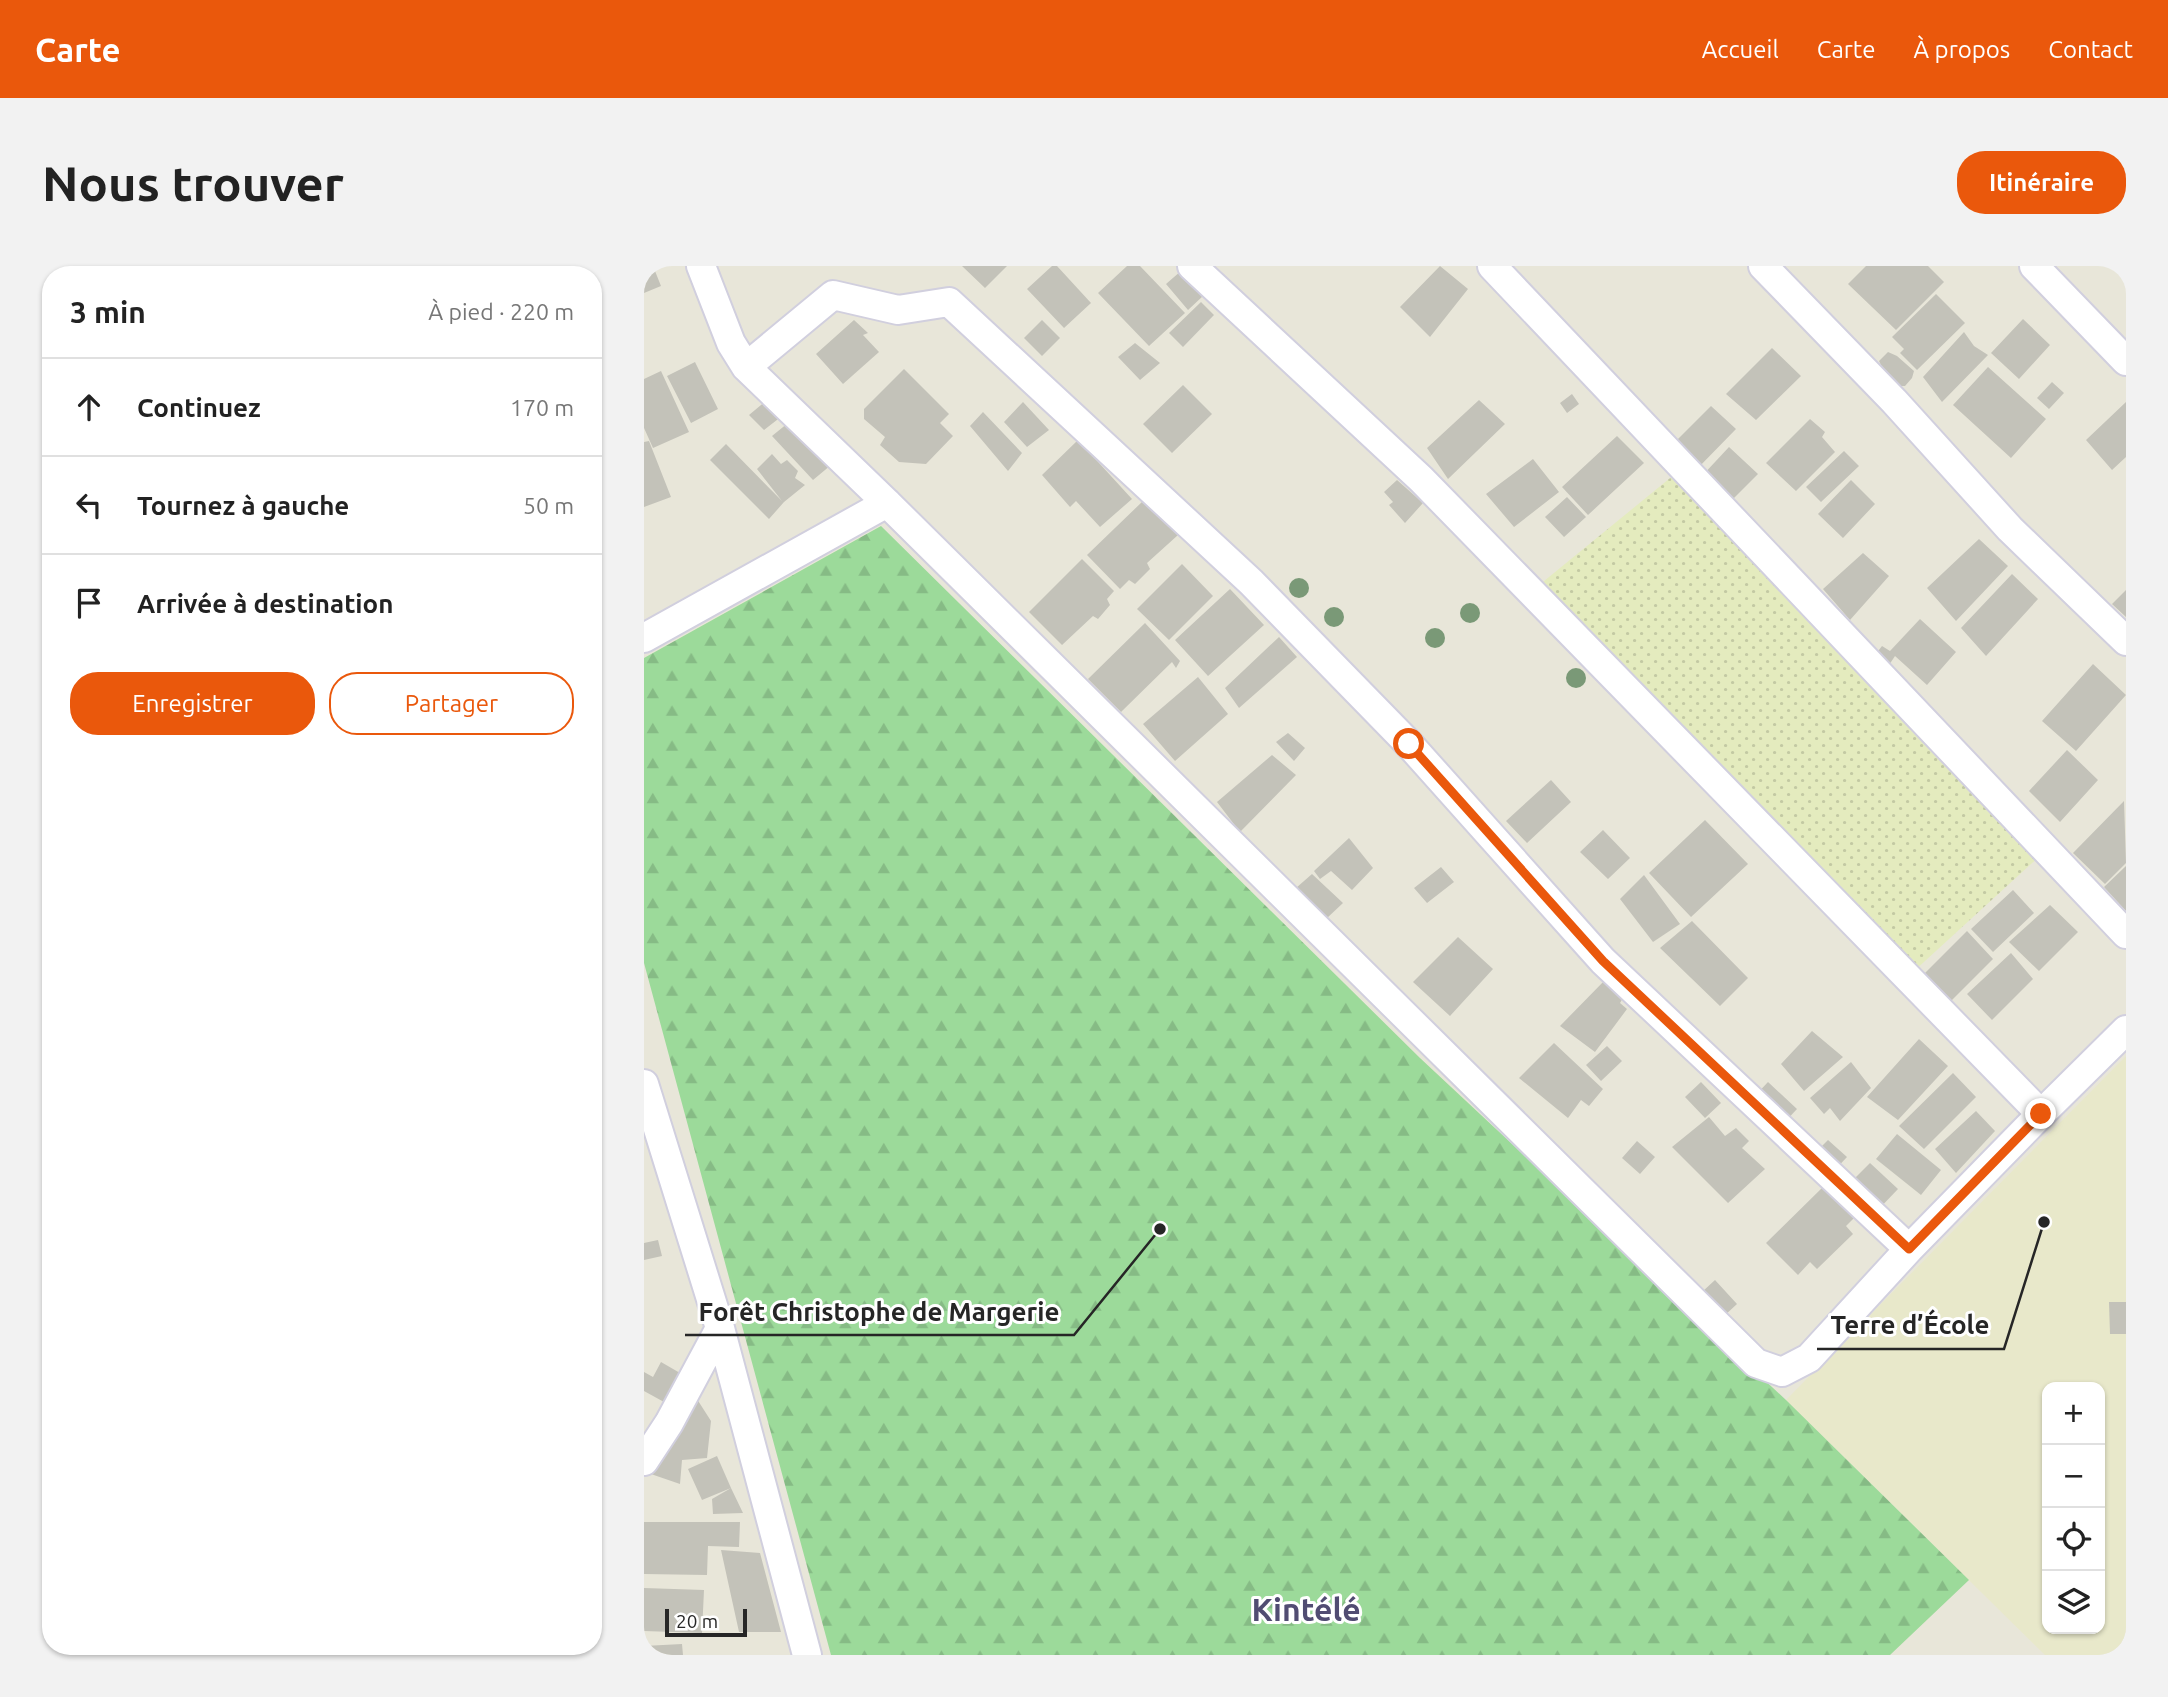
<!DOCTYPE html>
<html lang="fr">
<head>
<meta charset="utf-8">
<style>
	:root { --surface:#fff; --page:#f2f2f2; --text:#222; --muted:#767676; --line:#e0e0e0; --accent:#ea580c }
	body { margin:0; font-family:Ubuntu,sans-serif; background:var(--page); color:var(--text) }
	.controls { position:absolute; right:21px; bottom:21px; display:grid; overflow:hidden; border-radius:14px; box-shadow:0 2px 5px #0004 }
	.controls button { width:63px; height:63px; display:grid; place-items:center; padding:0; border:0; border-bottom:2px solid var(--line); background:var(--surface); color:var(--text); font:35px sans-serif }
	.scale { position:absolute; left:21px; bottom:18px; width:82px; box-sizing:border-box; padding-left:7px; border:4px solid #262626; border-top:0; font-size:19px; line-height:24px; white-space:nowrap; color:#262626; -webkit-text-stroke:5px #fff; paint-order:stroke }
	.stop { position:absolute; width:21px; height:21px; margin:-16px; border:5px solid #ea580c; border-radius:50%; background:#fff }
	.stop.end { background:#ea580c; border-color:#fff; box-shadow:0 2px 7px #0008 }
	.list { margin:0; padding:0; list-style:none }
	h2 { display:flex; justify-content:space-between; align-items:center; height:91px; margin:0; padding:0 28px; font-size:30px }
	h2 small { font-size:23px; font-weight:400; color:var(--muted) }
	.list li { display:grid; grid-template-columns:46px 1fr auto; gap:21px; align-items:center; box-sizing:border-box; height:98px; padding:0 28px; border-top:2px solid var(--line) }
	.list b { display:block; font-size:26px; white-space:nowrap }
	.list em { font-size:23px; font-style:normal; color:var(--muted) }
	.actions { display:flex; gap:14px; padding:21px 28px }
	.actions a { flex:1; padding:16px 0; border:2px solid var(--accent); border-radius:28px; text-align:center; font-size:24px; color:var(--accent) }
	.actions .main { background:var(--accent); color:#fff }
	.icon { flex:none; width:38px; height:38px; fill:none; stroke:currentColor; stroke-width:2; stroke-linecap:round; stroke-linejoin:round }
	.map { position:relative; flex:none; width:1482px; height:1389px; overflow:hidden; border-radius:28px }
	header { display:flex; align-items:center; gap:42px; box-sizing:border-box; height:98px; padding:0 35px; background:var(--accent); color:#fff }
	header strong { font-size:33px }
	nav { display:flex; gap:38px; margin-inline-start:auto; font-size:24px }
	.intro { display:flex; align-items:center; justify-content:space-between; box-sizing:border-box; height:168px; padding:0 42px }
	h1 { margin:0; font-size:49px }
	.button { padding:18px 32px; border-radius:28px; background:var(--accent); color:#fff; font-size:24px; font-weight:700 }
	main { display:flex; gap:42px; padding:0 42px }
	aside { flex:1; background:var(--surface); border-radius:28px; box-shadow:0 2px 5px #0004 }
	.map>svg:first-child { display:block }
	.education { fill:#e8e8ca; fill-rule:evenodd }
	.forest { fill:url(#forest-firs) }
	.sand { fill:url(#sand-dots) }
	.building { fill:#c3c2b9 }
	.lines { fill:none; stroke-linecap:round; stroke-linejoin:round }
	.street-casing { stroke:#d1cfde; stroke-width:32 }
	.street { stroke:#fff; stroke-width:28 }
	.tree { fill:#7a9977 }
	.route { stroke:#ea580c; stroke-width:9 }
	.labels { text-anchor:middle; dominant-baseline:central; stroke-width:6; stroke-linejoin:round; paint-order:stroke }
	.district-label { font-size:32px; font-weight:bold; fill:#514c72; stroke:#fff }
	.leader { fill:none; stroke:#262626; stroke-width:2.5 }
	.callout-dot { fill:#262626; stroke:#fff; stroke-width:2.5 }
	.callout-label { font-size:26px; text-anchor:middle; font-weight:bold; fill:#262626; stroke:#fff; stroke-width:6; stroke-linejoin:round; paint-order:stroke }
</style>
</head>
<body>
<header>
<strong>Carte</strong>
<nav><a>Accueil</a><a>Carte</a><a>À propos</a><a>Contact</a></nav>
</header>
<div class="intro"><h1>Nous trouver</h1><a class="button">Itinéraire</a></div>
<main>
<aside>
<h2>3 min<small>À pied · 220 m</small></h2>
<ul class="list">
<li><svg class="icon" aria-label="ahead" viewBox="0 0 24 24"><path d="M12 20V5M6 11l6-6 6 6"/></svg><div><b>Continuez</b></div><em>170 m</em></li>
<li><svg class="icon" aria-label="left" viewBox="0 0 24 24"><path d="M17 20v-9H6M10 6l-5 5 5 5"/></svg><div><b>Tournez à gauche</b></div><em>50 m</em></li>
<li><svg class="icon" aria-label="arrive" viewBox="0 0 24 24"><path d="M6 21V4h12l-3 4 3 4H6"/></svg><div><b>Arrivée à destination</b></div></li>
</ul>
<div class="actions"><a class="main">Enregistrer</a><a>Partager</a></div>
</aside>
<div class="map">
<svg width="1482" height="1389" viewBox="0 0 1482 1389">
	<defs>
		<pattern id="forest-firs" width="22" height="20" patternUnits="userSpaceOnUse" patternTransform="scale(1.75)"><rect width="22" height="20" fill="#9cda9a"/><path d="M5 1l3.5 6h-7zM16 11l3.5 6h-7z" fill="#86bb85"/></pattern>
		<pattern id="sand-dots" width="8" height="8" patternUnits="userSpaceOnUse" patternTransform="scale(1.75)"><rect width="8" height="8" fill="#e4ebbe"/><path d="M2 2h.1M6 6h.1" fill="none" stroke="#c3c9a3" stroke-width="1.8" stroke-linecap="round"/></pattern>
	</defs>
	<rect width="100%" height="100%" fill="#e8e6d9"/>
	<!-- education -->
	<path class="education" d="M1482,790V1389H1401L1142,1134ZM1403,1121H1456V1363H1403Z"/>
	<!-- forest -->
	<path class="forest" d="M237,260L776,792L1142,1134L1325,1314L1246,1389H187L0,697V392Z"/>
	<!-- sand -->
	<path class="sand" d="M1031,208L1398,588L1269,706L894,320Z"/>
	<!-- building -->
	<path class="building" d="M0,0H9L17,20L0,27Z
		M318,0H363L341,22Z
		M408,0H413L447,37L420,62L383,23Z
		M483,0H496L541,47L505,80L454,27Z
		M796,0L824,23L786,71L756,41Z
		M1222,0H1284L1300,16L1252,64L1204,18Z
		M537,5L559,30L544,44L522,18Z
		M1292,28L1321,57L1273,104L1256,87L1260,83L1248,71Z
		M557,36L570,49L539,81L525,67Z
		M1379,53L1406,79L1375,113L1347,87Z
		M210,54L224,67L219,69L235,86L199,118L172,88Z
		M398,54L416,72L398,90L380,72Z
		M1320,66L1330,80L1344,89L1298,136L1279,111Z
		M491,77L516,97L496,114L474,91Z
		M1128,82L1157,110L1112,154L1082,128Z
		M1244,86L1253,90L1270,105L1268,112L1261,120H1255L1239,103L1235,95Z
		M51,96L74,143L47,157L23,110Z
		M1344,101L1402,153L1367,192L1309,139Z
		M260,103L305,148L296,157L309,170L282,198L255,196L236,179L241,171L220,153V143Z
		M17,105L45,166L9,182L0,162V113Z
		M1408,116L1420,127L1405,143L1393,132Z
		M539,119L568,148L528,187L499,158Z
		M928,128L935,138L923,147L916,137Z
		M123,134L138,150L120,164L105,149Z
		M835,134L861,158L804,213L783,182Z
		M379,136L405,164L383,181L360,156Z
		M1482,136V191L1468,204L1442,174Z
		M1067,140L1092,163L1051,205L1026,181Z
		M339,146L378,187L364,205L326,160Z
		M1166,153L1181,166L1178,171L1191,186L1152,225L1122,197Z
		M144,157L187,199L169,214L128,170Z
		M973,170L1000,197L944,249L918,221Z
		M434,174L488,233L456,261L432,235L426,241L398,209Z
		M5,175L27,231L0,241V176Z
		M82,178L138,235L113,203L128,188L137,198L143,194L154,205L151,212L161,219L140,236L125,253L66,194Z
		M1085,181L1114,208L1085,237L1057,211Z
		M1200,185L1215,200L1177,236L1162,221Z
		M889,193L915,226L870,261L842,228Z
		M753,214L779,237L761,257L745,239L749,236L740,226Z
		M1207,214L1231,238L1199,272L1174,248Z
		M923,231L942,251L920,271L901,251Z
		M499,235L534,269L503,297L506,303L491,318L485,314L476,323L443,289Z
		M1335,273L1364,300L1312,355L1283,322Z
		M1219,287L1245,310L1206,354L1179,323Z
		M438,293L470,325L463,333L466,339L454,353L449,350L418,379L385,346Z
		M538,298L569,330L525,374L493,343Z
		M1368,308L1394,333L1342,390L1317,362Z
		M586,323L620,359L564,410L531,374Z
		M1482,324V351L1468,338Z
		M1276,353L1312,386L1283,419L1251,390L1243,402L1228,393L1238,380L1246,385Z
		M501,357L536,395L532,402L528,396L477,446L444,413Z
		M635,371L653,391L595,442L581,422Z
		M1449,398L1482,429L1432,485L1398,455Z
		M554,411L584,448L531,495L499,458Z
		M644,467L661,482L650,495L632,476Z
		M1423,484L1454,514L1416,556L1385,525Z
		M628,489L652,509L596,566L573,536Z
		M907,514L927,536L883,577L862,555Z
		M1480,535L1482,597L1461,618L1429,587Z
		M1061,554L1104,598L1047,651L1005,607Z
		M959,564L986,592L964,613L936,586Z
		M705,572L729,602L708,624L687,605L676,613L670,605Z
		M1482,600V645L1460,621Z
		M797,601L810,616L783,637L770,622Z
		M668,608L699,637L682,653L652,622Z
		M1000,609L1036,658L1009,676L976,633Z
		M1369,624L1390,647L1349,686L1327,663Z
		M1406,639L1434,666L1395,705L1365,676Z
		M1048,655L1104,712L1076,740L1016,682Z
		M1323,665L1349,693L1301,741L1273,715Z
		M814,671L849,703L806,750L769,716Z
		M1367,687L1389,713L1348,754L1323,728Z
		M961,714L980,730L976,737L983,743L951,786L916,760Z
		M1168,765L1199,791L1160,825L1137,798Z
		M1275,773L1304,800L1254,854L1223,831Z
		M910,777L959,823L945,840L937,834L924,852L875,812Z
		M963,780L978,795L957,815L942,799Z
		M1207,796L1227,822L1196,855L1186,842L1180,848L1166,832Z
		M1309,807L1332,831L1280,883L1255,860Z
		M1057,816L1077,837L1061,852L1041,831Z
		M1124,816L1153,843L1137,860L1108,833Z
		M1332,845L1351,865L1312,907L1291,883Z
		M1065,851L1081,870L1092,862L1105,875L1098,882L1121,903L1084,937L1028,881Z
		M1253,868L1297,904L1277,929L1232,893Z
		M1184,874L1203,891L1187,908L1168,890Z
		M993,875L1011,891L996,908L978,892Z
		M1226,897L1254,923L1231,947L1203,920Z
		M1180,920L1211,951L1202,960L1209,968L1173,1003L1166,996L1154,1009L1122,977Z
		M14,974L18,990L0,994V977Z
		M1071,1014L1093,1038L1080,1050L1058,1026Z
		M1465,1036H1482V1068H1466Z
		M17,1096L36,1107L20,1136L0,1125V1106L9,1111Z
		M51,1130L67,1155L63,1192L38,1194L36,1218L4,1207Z
		M73,1190L87,1222L99,1247L69,1248L68,1233L87,1222L58,1234L44,1203Z
		M0,1256H96L95,1281L64,1280L63,1309L0,1308Z
		M77,1284L116,1287L137,1366H95Z
		M0,1322L60,1324L58,1367L0,1365Z
		M38,1378L39,1389H0V1380Z"/>
	<g class="lines">
		<!-- street casing -->
		<g class="street-casing">
			<path id="street" d="M57,0L87,77L102,101L243,237L1112,1097L1138,1106L1165,1092L1265,983L1397,848L1482,764
				M548,0L777,213L1397,848
				M848,0L1482,668
				M1119,0L1250,135L1366,263L1482,375
				M1390,0L1482,95
				M102,101L189,29L254,44L305,36L607,316L765,478L959,695L1265,983
				M0,372L243,237
				M0,818L76,1062L163,1389
				M0,1195L25,1157L76,1062"/>
		</g>
		<!-- street -->
		<use href="#street" class="street"/>
	</g>
	<!-- trees -->
	<g class="tree">
		<circle cx="655" cy="322" r="10"/>
		<circle cx="826" cy="347" r="10"/>
		<circle cx="690" cy="351" r="10"/>
		<circle cx="791" cy="372" r="10"/>
		<circle cx="932" cy="412" r="10"/>
	</g>
	<g class="lines">
		<!-- route -->
		<path class="route" d="M765,478L959,695L1265,983L1397,848"/>
	</g>
	<g class="labels">
		<!-- district labels -->
		<g class="district-label">
			<text x="662" y="1343">Kintélé</text>
		</g>
	</g>
	<!-- callouts -->
	<path class="leader" d="M516 963L430 1069H41M1400 956L1360 1083H1173"/>
	<g class="callout-dot">
		<circle cx="516" cy="963" r="7"/>
		<circle cx="1400" cy="956" r="7"/>
	</g>
	<g class="callout-label">
		<text x="235" y="1055">Forêt Christophe de Margerie</text>
		<text x="1266" y="1068">Terre d’École</text>
	</g>
</svg>
<div class="controls">
<button>+</button>
<button>−</button>
<button><svg class="icon" aria-label="locate" viewBox="0 0 24 24"><circle cx="12" cy="12" r="6"/><path d="M12 2v4M12 18v4M2 12h4M18 12h4"/></svg></button>
<button><svg class="icon" aria-label="layers" viewBox="0 0 24 24"><path d="M12 4l9 5-9 5-9-5zM3 14l9 5 9-5"/></svg></button>
</div>
<div class="scale">20 m</div>
<div class="stop" style="left:765px;top:478px"></div>
<div class="stop end" style="left:1397px;top:848px"></div>
</div>
</main>
</body>
</html>
